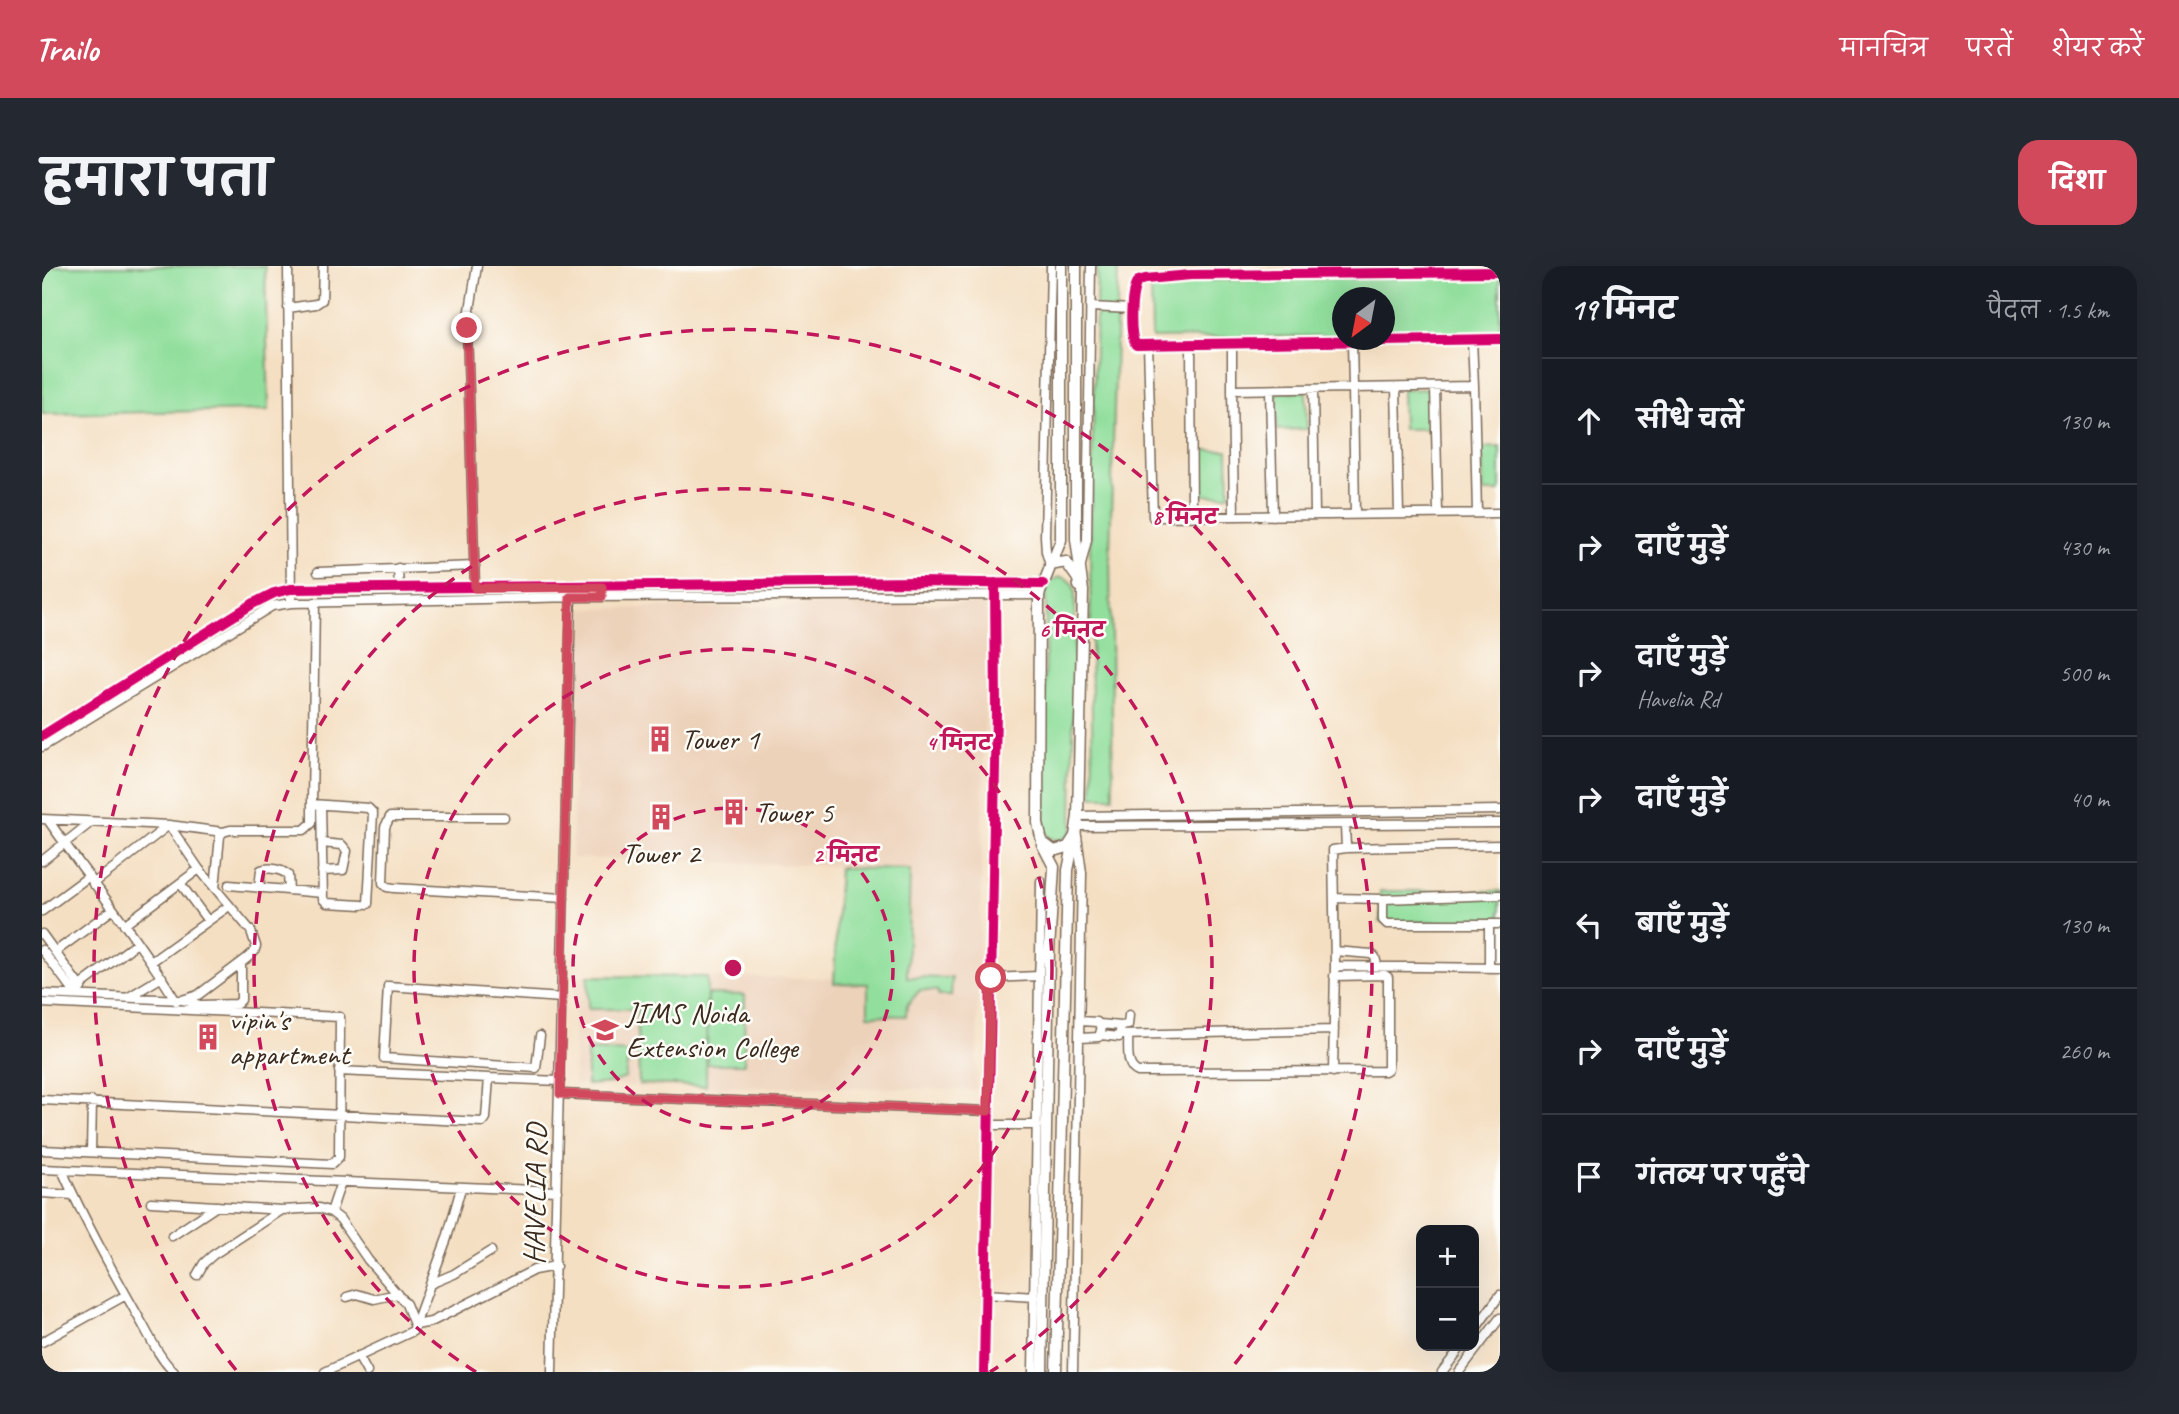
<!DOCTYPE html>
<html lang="hi">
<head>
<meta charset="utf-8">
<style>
	:root { --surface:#171b24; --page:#242831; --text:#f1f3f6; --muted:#9ea1a6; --line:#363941; --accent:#d1495b }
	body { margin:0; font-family:Caveat,"Playpen Sans Deva",sans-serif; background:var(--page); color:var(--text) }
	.controls { position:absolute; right:21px; bottom:21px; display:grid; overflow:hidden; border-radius:14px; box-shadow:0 7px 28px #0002 }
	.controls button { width:63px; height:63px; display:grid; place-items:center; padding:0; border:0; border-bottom:2px solid var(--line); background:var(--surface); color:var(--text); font:35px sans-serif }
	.compass { position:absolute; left:1290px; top:21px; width:63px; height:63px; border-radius:50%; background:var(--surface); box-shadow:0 7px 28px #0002; rotate:212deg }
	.stop { position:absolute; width:21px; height:21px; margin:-16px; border:5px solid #d1495b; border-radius:50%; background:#fff }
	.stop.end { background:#d1495b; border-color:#fff; box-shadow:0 2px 7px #0008 }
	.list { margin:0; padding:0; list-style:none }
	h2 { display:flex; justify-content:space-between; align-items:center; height:91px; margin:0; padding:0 28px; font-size:30px }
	h2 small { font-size:23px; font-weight:400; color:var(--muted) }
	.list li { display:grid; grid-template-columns:46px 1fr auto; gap:21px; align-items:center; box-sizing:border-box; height:126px; padding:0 28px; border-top:2px solid var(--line) }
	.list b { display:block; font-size:26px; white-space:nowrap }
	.list p { margin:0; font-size:23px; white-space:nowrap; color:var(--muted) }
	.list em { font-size:23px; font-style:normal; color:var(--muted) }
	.icon { flex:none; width:38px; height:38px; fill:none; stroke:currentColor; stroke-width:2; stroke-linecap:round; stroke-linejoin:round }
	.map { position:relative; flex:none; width:1458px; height:1106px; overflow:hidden; border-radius:21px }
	header { display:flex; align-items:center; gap:42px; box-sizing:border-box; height:98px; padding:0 35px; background:var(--accent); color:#fff }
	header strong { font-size:33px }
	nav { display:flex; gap:38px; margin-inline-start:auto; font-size:24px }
	.intro { display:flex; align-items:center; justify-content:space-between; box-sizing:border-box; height:168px; padding:0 42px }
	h1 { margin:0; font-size:49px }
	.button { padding:18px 32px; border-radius:21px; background:var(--accent); color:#fff; font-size:24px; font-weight:700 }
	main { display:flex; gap:42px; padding:0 42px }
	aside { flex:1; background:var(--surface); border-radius:21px; box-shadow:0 7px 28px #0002 }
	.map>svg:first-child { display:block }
	.built { fill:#edd2ba }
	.green { fill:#92df9d; stroke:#66845e; stroke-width:2 }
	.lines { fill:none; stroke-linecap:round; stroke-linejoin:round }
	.minor-casing { stroke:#7c6957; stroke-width:11 }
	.major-casing { stroke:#7c6957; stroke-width:13 }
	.minor { stroke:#fff; stroke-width:8 }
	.major { stroke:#fff; stroke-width:10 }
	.cycleway-casing { stroke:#fdfcf7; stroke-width:15 }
	.cycleway { stroke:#d6006c; stroke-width:10 }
	.route { stroke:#d1495b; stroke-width:9 }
	.ring { fill:none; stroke:#c2185b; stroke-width:3.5; stroke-dasharray:12 9 }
	.labels { text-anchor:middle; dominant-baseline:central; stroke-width:5; stroke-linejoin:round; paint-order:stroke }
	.poi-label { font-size:30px; fill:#3b2a1e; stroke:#fdfcf7; text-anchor:start }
	.street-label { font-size:30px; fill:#3b2a1e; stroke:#fdfcf7 }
	.centre { fill:#c2185b; stroke:#fdfcf7; stroke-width:3.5 }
	.ring-label { font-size:21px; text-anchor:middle; font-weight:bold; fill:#c2185b; stroke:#fdfcf7; stroke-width:5; stroke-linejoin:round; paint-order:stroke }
</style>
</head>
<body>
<header>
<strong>Trailo</strong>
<nav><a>मानचित्र</a><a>परतें</a><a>शेयर करें</a></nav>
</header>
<div class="intro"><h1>हमारा पता</h1><a class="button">दिशा</a></div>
<main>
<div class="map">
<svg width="1458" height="1106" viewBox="0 0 1458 1106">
	<rect width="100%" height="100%" fill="#fdfcf7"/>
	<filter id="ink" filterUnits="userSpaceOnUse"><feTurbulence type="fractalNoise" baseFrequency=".0143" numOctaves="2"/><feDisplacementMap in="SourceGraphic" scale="14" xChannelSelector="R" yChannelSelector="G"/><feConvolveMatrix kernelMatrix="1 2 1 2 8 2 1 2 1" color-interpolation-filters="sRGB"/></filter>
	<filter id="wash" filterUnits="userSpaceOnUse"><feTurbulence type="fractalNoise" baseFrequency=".00686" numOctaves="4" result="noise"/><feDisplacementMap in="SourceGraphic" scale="28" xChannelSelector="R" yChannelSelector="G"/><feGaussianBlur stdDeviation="1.57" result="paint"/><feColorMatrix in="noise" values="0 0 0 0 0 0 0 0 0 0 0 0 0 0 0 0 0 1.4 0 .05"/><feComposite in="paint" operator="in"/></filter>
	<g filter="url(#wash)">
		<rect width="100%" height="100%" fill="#f4dfc2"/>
		<!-- built -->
		<path class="built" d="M946,337L934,824L792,821H594V757L592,820L532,818V710L792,712L795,600L530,592L535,343Z"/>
		<!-- green -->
		<path class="green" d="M0,0H223L227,144L0,148Z
			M1055,0H1076L1068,287L1071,531H1051L1048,287Z
			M1458,10V68L1343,69L1342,32H1300V70L1110,72L1109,15Z
			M1389,123L1390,163H1361L1360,124Z
			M1264,125L1265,163L1235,164V126Z
			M1458,181V226H1441L1440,182Z
			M1155,184H1186L1187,229H1156Z
			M1019,311C1028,313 1031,317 1033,325L1030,564L1027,570L1016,575L1004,570L1002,563L1004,325C1007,316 1010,313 1019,311Z
			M797,602L868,604L865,711L910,712L909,730H896V725L878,724L865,739L864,750L826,749V718L792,717Z
			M1338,625H1458V656H1338Z
			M546,710L665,711L664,820L597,818L595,743H546Z
			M666,728L703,729L702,798H665Z
			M545,784L587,786L583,812L570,817L545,819Z"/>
	</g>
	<g filter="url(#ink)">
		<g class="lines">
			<!-- minor casing -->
			<g class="minor-casing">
				<path id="minor" d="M246,0L249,337
					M1458,6L1149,9L1103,13L1096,15C1088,24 1087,69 1094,79L1458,73
					M1048,41L1090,43
					M246,42L274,38L280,34L281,0
					M1310,75L1311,122L1432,120L1430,73
					M1190,77V124L1311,122L1313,248
					M1106,78L1111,251L1458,247
					M1149,78L1150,251
					M1432,120L1435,247
					M1393,121L1396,247
					M1354,122L1357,248
					M1271,123L1273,249
					M1190,124L1192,250
					M1228,124L1231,250
					M1008,299L1004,286L1003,270L1009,0
					M1039,299L1045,274L1049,0
					M356,302L357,323
					M276,306L433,300
					M433,322L425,63L435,0
					M273,336L270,538L326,542L331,547L326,638
					M0,470L212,337L232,327L249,323L878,316L1001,318
					M0,481L230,340L249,337L536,331L997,329
					M279,539L281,633L285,637L320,639
					M1036,550L1458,544
					M462,551H348L343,561L341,617L345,621L352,622L522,632
					M0,553L127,559L157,603L209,665L214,680L212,686L204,693L156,729L140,734L0,728
					M6,554C48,614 96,672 134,735
					M1035,560L1458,557
					M280,577L300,579L305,585L301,604L280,605
					M1304,582L1458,579
					M0,595L48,557
					M138,617L166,655
					M51,618L127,559L181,566
					M187,619L281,627
					M173,622L178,570L181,566L188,564H262L270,557V538
					M217,622L219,604C227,601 239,603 246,609L247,624
					M1292,632L1341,633L1458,629
					M1341,633V654L1345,658H1458
					M0,645L46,611
					M82,659L157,603
					M0,668L39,722
					M0,684L33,727
					M1293,685L1329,688L1333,691L1335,699
					M13,686L70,644
					M998,691L999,615
					M109,696L187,640
					M1293,700L1458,702
					M1447,702V658
					M949,712L997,710
					M31,725L95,677
					M87,731L120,711
					M140,734L159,739L195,738L199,734V697
					M0,737L298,751L297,891L290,898L0,884
					M1058,758L1079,760L1077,771L1059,769
					M1079,760L1086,759L1087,749
					M1078,769L1292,764
					M1086,769C1087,781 1083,801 1096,806L1343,805L1346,803V711L1343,709L1292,710
					M498,770L494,802L342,792L346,720L520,732
					M1038,772L1057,771L1060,761L1055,756L1038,755
					M297,805L447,812
					M1291,806L1293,700L1291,584L1304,582L1303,559
					M518,828L946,845
					M0,834L441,856L444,852L447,812L518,815
					M946,859H995
					M49,886L50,835
					M0,903L515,925
					M20,904C42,954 70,1004 97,1052C107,1069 117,1092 132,1106
					M0,927L31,929
					M109,936L240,944L277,942L289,946L298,953L326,994L364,1038L373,1061
					M289,946L299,916
					M130,970L175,940
					M155,1009L162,997L171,989L240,944
					M388,1018L412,1008L449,985
					M943,1028L993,1031
					M305,1031L315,1028L332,1033L355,1028
					M374,1059L389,1056L492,1004L514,1000
					M1432,1065L1458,1029
					M0,1076L84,1029
					M316,1090L325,1106
					M283,1106L371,1065L405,972L419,922
					M510,1106L529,331
					M942,1106L954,444L953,323
					M991,1106L997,710L998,691L1007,692
					M1031,1106L1040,607L1035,570
					M1400,1106L1420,1080
					M1417,1106L1458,1052"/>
			</g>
			<!-- major casing -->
			<g class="major-casing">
				<path id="major" d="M1019,0V274L997,329L996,557L1000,576L1012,585L1026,581L1033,570L1036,550L1041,325L1034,273V0
					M1008,299L1024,296L1036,313L1037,320
					M1000,1106L1007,684L1012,601L1000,578
					M1014,1106L1026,604L1032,575"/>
			</g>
			<!-- minor -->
			<use href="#minor" class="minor"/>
			<!-- major -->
			<use href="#major" class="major"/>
			<!-- cycleway casing -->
			<g class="cycleway-casing">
				<path id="cycleway" d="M1458,6L1149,9L1103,13L1096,15C1088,24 1087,69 1094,79L1458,73
					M0,470L212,337L232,327L249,323L878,316L1001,318
					M942,1106L954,444L953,317"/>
			</g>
			<!-- cycleway -->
			<use href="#cycleway" class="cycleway"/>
		</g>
	</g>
	<g class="lines" filter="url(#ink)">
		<!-- route -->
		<path class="route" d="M425,62L433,322L560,321V331H528L518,828L946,845L949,712"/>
	</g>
	<!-- distance rings -->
	<g class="ring">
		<circle cx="691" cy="702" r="160"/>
		<circle cx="691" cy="702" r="319"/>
		<path d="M434 1106A479 479 0 1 1 948 1106"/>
		<path d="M194 1104A639 639 0 1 1 1188 1104"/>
	</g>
	<!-- icons -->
	<defs>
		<g id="building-bare" transform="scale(2.1)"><path d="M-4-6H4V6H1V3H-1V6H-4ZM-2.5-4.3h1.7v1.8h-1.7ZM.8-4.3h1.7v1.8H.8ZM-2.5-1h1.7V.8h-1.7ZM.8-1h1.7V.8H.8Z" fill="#d1495b" stroke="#fdfcf7" stroke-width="2.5" paint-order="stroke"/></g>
		<g id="school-bare" transform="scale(2.1)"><path d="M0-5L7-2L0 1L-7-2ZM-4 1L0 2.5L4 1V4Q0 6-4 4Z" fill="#d1495b" stroke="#fdfcf7" stroke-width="2.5" paint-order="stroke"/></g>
	</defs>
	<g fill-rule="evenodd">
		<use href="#building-bare" x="618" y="473"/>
		<use href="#building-bare" x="692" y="546"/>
		<use href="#building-bare" x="619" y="551"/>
		<use href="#school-bare" x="563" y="764"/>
		<use href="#building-bare" x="166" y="771"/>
	</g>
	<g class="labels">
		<!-- poi labels -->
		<g class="poi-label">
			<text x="639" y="473">Tower 1</text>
			<text x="713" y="546">Tower 5</text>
			<text x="619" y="587" text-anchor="middle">Tower 2</text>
			<text x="584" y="747">JIMS Noida<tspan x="584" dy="34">Extension College</tspan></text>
			<text x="187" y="754">vipin's<tspan x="187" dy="34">appartment</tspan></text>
		</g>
		<!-- street labels -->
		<g class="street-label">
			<text transform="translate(493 928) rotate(-89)">HAVELIA RD</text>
		</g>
	</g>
	<circle cx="691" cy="702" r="10" class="centre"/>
	<g class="ring-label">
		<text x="1143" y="258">8 मिनट</text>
		<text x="1030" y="371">6 मिनट</text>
		<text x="917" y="484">4 मिनट</text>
		<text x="804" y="596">2 मिनट</text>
	</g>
</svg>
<div class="controls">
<button>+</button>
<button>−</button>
</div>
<svg class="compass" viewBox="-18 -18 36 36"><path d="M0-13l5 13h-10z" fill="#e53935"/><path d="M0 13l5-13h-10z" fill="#9ea1a6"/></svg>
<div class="stop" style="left:949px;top:712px"></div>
<div class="stop end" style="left:425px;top:62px"></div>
</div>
<aside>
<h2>19 मिनट<small>पैदल · 1.5 km</small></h2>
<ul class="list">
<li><svg class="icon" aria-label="ahead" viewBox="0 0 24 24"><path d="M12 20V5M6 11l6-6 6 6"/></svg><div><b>सीधे चलें</b></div><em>130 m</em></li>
<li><svg class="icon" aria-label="right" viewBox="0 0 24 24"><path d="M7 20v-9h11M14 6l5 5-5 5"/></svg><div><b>दाएँ मुड़ें</b></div><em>430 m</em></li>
<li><svg class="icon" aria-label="right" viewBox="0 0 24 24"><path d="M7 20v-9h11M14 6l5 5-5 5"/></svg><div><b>दाएँ मुड़ें</b><p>Havelia Rd</p></div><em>500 m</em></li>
<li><svg class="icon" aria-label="right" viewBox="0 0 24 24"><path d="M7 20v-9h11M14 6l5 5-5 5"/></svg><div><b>दाएँ मुड़ें</b></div><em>40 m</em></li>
<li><svg class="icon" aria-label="left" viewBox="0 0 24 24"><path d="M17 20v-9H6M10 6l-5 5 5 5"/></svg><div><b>बाएँ मुड़ें</b></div><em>130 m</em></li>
<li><svg class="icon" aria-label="right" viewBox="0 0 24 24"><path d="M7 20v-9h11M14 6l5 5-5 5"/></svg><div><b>दाएँ मुड़ें</b></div><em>260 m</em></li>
<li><svg class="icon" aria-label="arrive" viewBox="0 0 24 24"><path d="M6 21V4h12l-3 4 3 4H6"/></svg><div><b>गंतव्य पर पहुँचे</b></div></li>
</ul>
</aside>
</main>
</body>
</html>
